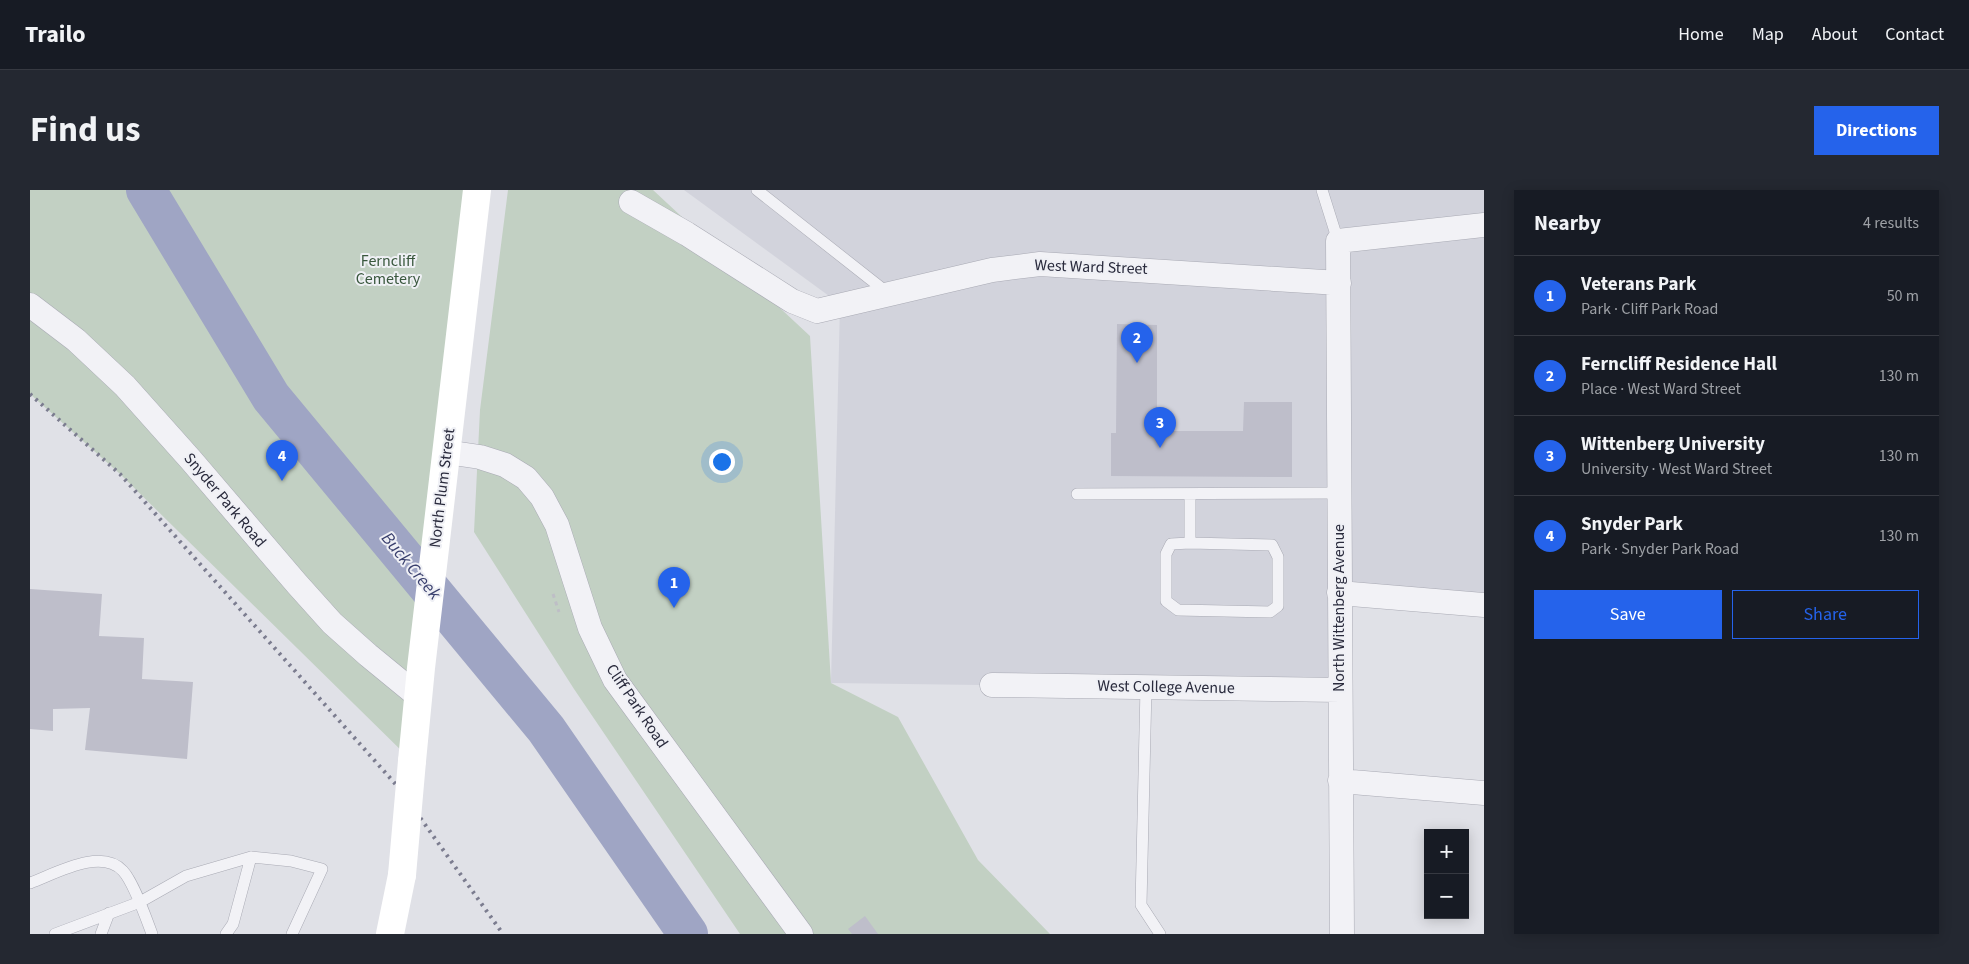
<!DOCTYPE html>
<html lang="en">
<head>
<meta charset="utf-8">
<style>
	:root { --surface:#171b24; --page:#242831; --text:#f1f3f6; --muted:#9ea1a6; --line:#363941; --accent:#2563eb }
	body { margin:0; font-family:"Source Sans 3",sans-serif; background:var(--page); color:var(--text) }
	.controls { position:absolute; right:15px; bottom:15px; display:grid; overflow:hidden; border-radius:0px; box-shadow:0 2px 12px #0003 }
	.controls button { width:45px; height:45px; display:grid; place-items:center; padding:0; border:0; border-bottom:1px solid var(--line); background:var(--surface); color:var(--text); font:25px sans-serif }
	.you { position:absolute; left:691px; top:271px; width:18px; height:18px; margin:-12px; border:4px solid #fff; border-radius:50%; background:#1a73e8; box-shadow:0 0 0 8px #1a73e833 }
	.badge { display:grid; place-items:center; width:32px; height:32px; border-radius:50%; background:var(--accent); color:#fff; font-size:16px; font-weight:700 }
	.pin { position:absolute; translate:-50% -41px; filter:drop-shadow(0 1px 2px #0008) }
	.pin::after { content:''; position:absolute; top:26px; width:18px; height:15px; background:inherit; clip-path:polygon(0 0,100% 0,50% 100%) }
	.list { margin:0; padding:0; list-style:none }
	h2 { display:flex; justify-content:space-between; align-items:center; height:65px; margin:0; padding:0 20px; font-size:21px }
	h2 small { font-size:16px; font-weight:400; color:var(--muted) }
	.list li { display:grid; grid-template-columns:32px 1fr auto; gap:15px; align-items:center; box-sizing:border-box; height:80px; padding:0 20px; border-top:1px solid var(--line) }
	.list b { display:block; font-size:19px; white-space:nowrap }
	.list p { margin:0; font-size:16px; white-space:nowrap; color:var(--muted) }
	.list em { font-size:16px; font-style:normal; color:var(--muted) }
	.actions { display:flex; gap:10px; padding:15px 20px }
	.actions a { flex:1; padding:11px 0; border:1px solid var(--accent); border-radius:0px; text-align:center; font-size:18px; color:var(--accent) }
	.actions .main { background:var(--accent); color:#fff }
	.map { position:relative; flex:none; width:1454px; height:744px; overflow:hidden; border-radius:0px }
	header { display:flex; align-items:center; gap:30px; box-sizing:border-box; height:70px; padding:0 25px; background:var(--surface); border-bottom:1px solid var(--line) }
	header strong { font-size:24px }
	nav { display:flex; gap:28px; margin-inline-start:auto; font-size:18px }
	.intro { display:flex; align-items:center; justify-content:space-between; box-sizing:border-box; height:120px; padding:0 30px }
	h1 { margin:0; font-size:35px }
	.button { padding:12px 22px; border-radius:0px; background:var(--accent); color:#fff; font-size:18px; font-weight:700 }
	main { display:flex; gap:30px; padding:0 30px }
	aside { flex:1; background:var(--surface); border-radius:0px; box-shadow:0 2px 12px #0003 }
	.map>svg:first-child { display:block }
	.built { fill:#d2d3dc }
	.green { fill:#c2d0c3 }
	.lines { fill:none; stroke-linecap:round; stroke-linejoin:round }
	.river { stroke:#9fa5c4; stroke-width:40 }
	.building { fill:#bebeca }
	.service-casing { stroke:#a9aab4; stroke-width:12 }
	.minor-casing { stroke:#a9aab4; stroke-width:25 }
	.path { stroke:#bebec6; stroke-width:3; stroke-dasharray:4 4; stroke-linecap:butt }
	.service { stroke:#f2f2f6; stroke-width:11 }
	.minor { stroke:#f2f2f6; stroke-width:24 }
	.secondary { stroke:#fff; stroke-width:28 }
	.rail { stroke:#7b7c8f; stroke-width:4; stroke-dasharray:2.5 5; stroke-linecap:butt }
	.secondary-bridge { stroke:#fff; stroke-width:28 }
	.labels { text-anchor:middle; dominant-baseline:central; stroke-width:4; stroke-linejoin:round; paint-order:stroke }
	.park-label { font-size:16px; fill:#39573d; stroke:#eff0f5 }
	.street-label { font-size:16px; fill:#2a2b3d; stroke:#eff0f5 }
	.water-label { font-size:18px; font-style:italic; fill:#393f6d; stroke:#eff0f5 }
</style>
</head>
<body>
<header>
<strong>Trailo</strong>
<nav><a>Home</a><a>Map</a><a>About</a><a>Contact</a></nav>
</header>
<div class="intro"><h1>Find us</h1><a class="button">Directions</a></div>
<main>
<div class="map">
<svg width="1454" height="744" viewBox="0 0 1454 744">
	<rect width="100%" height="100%" fill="#e0e1e7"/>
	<!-- built -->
	<path class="built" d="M654,0H1454V415L1310,403V500L801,493L810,114Z"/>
	<!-- green -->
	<path class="green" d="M0,0H446L382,571L90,284L0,204Z
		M478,0H623L780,146L801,493L868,527L948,670L1020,744H710L544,499L444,342L450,220Z"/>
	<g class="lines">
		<!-- river -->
		<path class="river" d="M116,0L241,207L516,539L658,744"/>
	</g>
	<!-- building -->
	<path class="building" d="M1087,134L1127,135V241H1213L1214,212H1262V287L1081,286V243H1086Z
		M0,399L72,404L69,446L114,448L112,489L163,492L157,569L55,560L60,518L23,519V541L0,539Z
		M835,726L848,744H822L818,739Z"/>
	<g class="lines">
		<!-- service casing -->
		<g class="service-casing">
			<path id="service" d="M727,0L859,104
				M1292,0L1308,51
				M1047,304L1309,303
				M1160,304V353L1141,354L1136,364V411L1148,420L1240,422L1248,416V367L1242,355L1160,353
				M1116,497L1111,715L1130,744
				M0,693C25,684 71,657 93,681C104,693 116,728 122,744
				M25,744L110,712L156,686L221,667L261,671L292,679L262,744
				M71,744L79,723
				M196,744L203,734L221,667"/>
		</g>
		<!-- minor casing -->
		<g class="minor-casing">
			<path id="minor" d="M601,12L657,44L762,111L787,121L962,80L1010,74L1309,93
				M0,115L46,150L95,196L161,270L267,394L302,433L338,465L388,506
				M416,262L450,267L475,275L496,288L512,307L527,335L560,438L585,490L771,744
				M1309,403L1454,415
				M962,495L1310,500
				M1310,591L1454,603
				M1312,744L1308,51L1454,35"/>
		</g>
		<!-- path -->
		<path class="path" d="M523,404L529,422"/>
		<!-- service -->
		<use href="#service" class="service"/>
		<!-- minor -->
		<use href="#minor" class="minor"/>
		<!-- secondary -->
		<path class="secondary" d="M382,571L391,478L447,0
			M360,744L372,685"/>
		<!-- rail -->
		<path class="rail" d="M0,204L90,284L369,598L473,744"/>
		<!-- secondary-bridge -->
		<path class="secondary-bridge" d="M372,685L382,571"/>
	</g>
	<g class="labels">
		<!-- park labels -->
		<g class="park-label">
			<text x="358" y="71">Ferncliff<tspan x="358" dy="18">Cemetery</tspan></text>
		</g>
		<!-- street labels -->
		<g class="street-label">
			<text transform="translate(1061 77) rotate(2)">West Ward Street</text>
			<text transform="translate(412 298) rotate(-83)">North Plum Street</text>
			<text transform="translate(195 310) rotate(50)">Snyder Park Road</text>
			<text transform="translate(1309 418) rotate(-90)">North Wittenberg Avenue</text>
			<text transform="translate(1136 497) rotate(1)">West College Avenue</text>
			<text transform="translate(607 516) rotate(56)">Cliff Park Road</text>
		</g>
		<!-- water labels -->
		<g class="water-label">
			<text transform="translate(381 376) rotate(50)">Buck Creek</text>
		</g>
	</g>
</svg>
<div class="controls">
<button>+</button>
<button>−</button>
</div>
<div class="you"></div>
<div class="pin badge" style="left:644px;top:418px">1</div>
<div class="pin badge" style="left:1107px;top:173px">2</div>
<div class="pin badge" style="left:1130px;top:258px">3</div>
<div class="pin badge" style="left:252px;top:291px">4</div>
</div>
<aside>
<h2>Nearby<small>4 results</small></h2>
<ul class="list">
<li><span class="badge">1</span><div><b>Veterans Park</b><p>Park · Cliff Park Road</p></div><em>50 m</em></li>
<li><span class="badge">2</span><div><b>Ferncliff Residence Hall</b><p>Place · West Ward Street</p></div><em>130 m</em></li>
<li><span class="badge">3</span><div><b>Wittenberg University</b><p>University · West Ward Street</p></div><em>130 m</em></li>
<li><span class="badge">4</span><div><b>Snyder Park</b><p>Park · Snyder Park Road</p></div><em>130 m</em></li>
</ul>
<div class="actions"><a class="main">Save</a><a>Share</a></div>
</aside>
</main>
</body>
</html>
